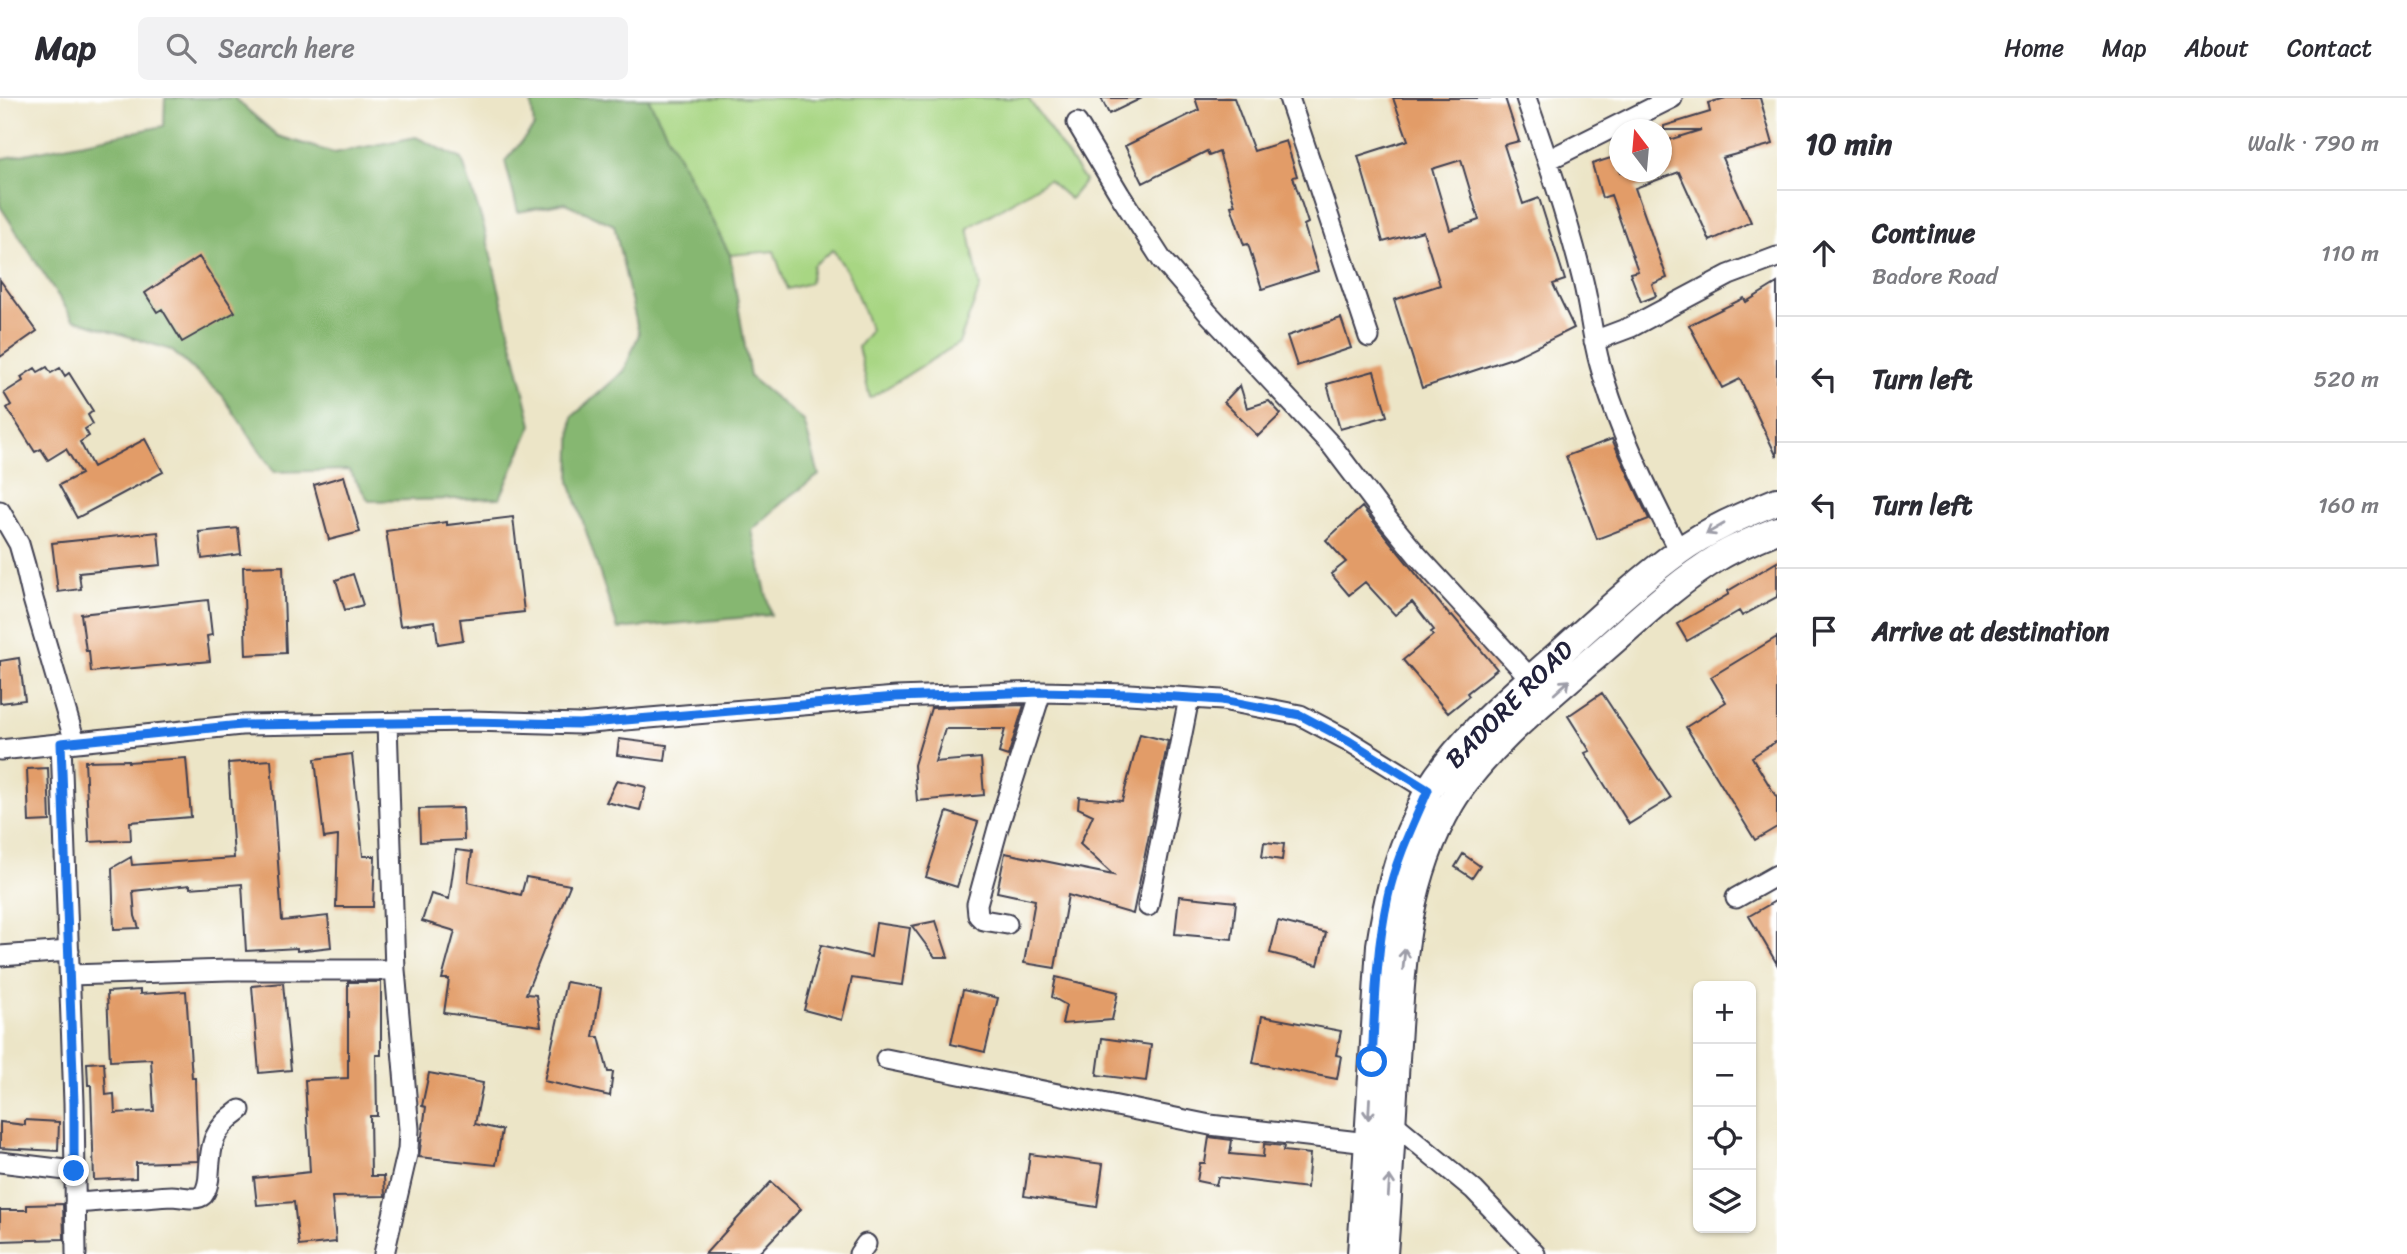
<!DOCTYPE html>
<html lang="en">
<head>
<meta charset="utf-8">
<style>
	:root { --surface:#fff; --page:#f2f2f3; --text:#2b2b33; --muted:#7c7c81; --line:#e1e1e2 }
	body { margin:0; font-family:Sriracha,sans-serif; background:var(--page); color:var(--text) }
	.controls { position:absolute; right:21px; bottom:21px; display:grid; overflow:hidden; border-radius:10px; box-shadow:0 2px 5px #0004 }
	.controls button { width:63px; height:63px; display:grid; place-items:center; padding:0; border:0; border-bottom:2px solid var(--line); background:var(--surface); color:var(--text); font:35px sans-serif }
	.compass { position:absolute; left:1609px; top:21px; width:63px; height:63px; border-radius:50%; background:var(--surface); box-shadow:0 2px 5px #0004; rotate:344deg }
	.stop { position:absolute; width:21px; height:21px; margin:-16px; border:5px solid #1a73e8; border-radius:50%; background:#fff }
	.stop.end { background:#1a73e8; border-color:#fff; box-shadow:0 2px 7px #0008 }
	.list { margin:0; padding:0; list-style:none }
	h2 { display:flex; justify-content:space-between; align-items:center; height:91px; margin:0; padding:0 28px; font-size:30px }
	h2 small { font-size:23px; font-weight:400; color:var(--muted) }
	.list li { display:grid; grid-template-columns:46px 1fr auto; gap:21px; align-items:center; box-sizing:border-box; height:126px; padding:0 28px; border-top:2px solid var(--line) }
	.list b { display:block; font-size:26px; white-space:nowrap }
	.list p { margin:0; font-size:23px; white-space:nowrap; color:var(--muted) }
	.list em { font-size:23px; font-style:normal; color:var(--muted) }
	.icon { flex:none; width:38px; height:38px; fill:none; stroke:currentColor; stroke-width:2; stroke-linecap:round; stroke-linejoin:round }
	.map { position:relative; flex:none; width:1777px; height:1156px; overflow:hidden }
	header { display:flex; align-items:center; gap:42px; box-sizing:border-box; height:98px; padding:0 35px; background:var(--surface); border-bottom:2px solid var(--line) }
	header strong { font-size:33px }
	nav { display:flex; gap:38px; margin-inline-start:auto; font-size:24px }
	.search { width:490px; height:63px; background:var(--page); display:flex; align-items:center; gap:18px; box-sizing:border-box; padding:0 24px; border-radius:10px; color:var(--muted); font-size:26px }
	main { display:flex }
	aside { flex:1; background:var(--surface) }
	.map>svg:first-child { display:block }
	.green { fill:#a8d683; stroke:#657c5f; stroke-width:2 }
	.forest { fill:#86b771; stroke:#546c56; stroke-width:2 }
	.building { fill:#e29c68; fill-rule:evenodd }
	.lines { fill:none; stroke-linecap:round; stroke-linejoin:round }
	.street-casing { stroke:#403f50; stroke-width:23 }
	.secondary-casing { stroke:#403f50; stroke-width:30 }
	.street { stroke:#fff; stroke-width:19 }
	.secondary { stroke:#fff; stroke-width:26 }
	.oneway { stroke:#9c9ca7 }
	.route { stroke:#1a73e8; stroke-width:9 }
	.labels { text-anchor:middle; dominant-baseline:central; stroke-width:6; stroke-linejoin:round; paint-order:stroke }
	.street-label { font-size:26px; fill:#22223b; stroke:#fff }
</style>
</head>
<body>
<header>
<strong>Map</strong>
<div class="search"><svg class="icon" aria-label="search" viewBox="0 0 24 24"><circle cx="10" cy="10" r="6"/><path d="M15 15l6 6"/></svg>Search here</div>
<nav><a>Home</a><a>Map</a><a>About</a><a>Contact</a></nav>
</header>
<main>
<div class="map">
<svg width="1777" height="1156" viewBox="0 0 1777 1156">
	<rect width="100%" height="100%" fill="#fff"/>
	<filter id="ink" filterUnits="userSpaceOnUse"><feTurbulence type="fractalNoise" baseFrequency=".0143" numOctaves="2"/><feDisplacementMap in="SourceGraphic" scale="14" xChannelSelector="R" yChannelSelector="G"/><feConvolveMatrix kernelMatrix="1 2 1 2 8 2 1 2 1" color-interpolation-filters="sRGB"/></filter>
	<filter id="wash" filterUnits="userSpaceOnUse"><feTurbulence type="fractalNoise" baseFrequency=".00686" numOctaves="4" result="noise"/><feDisplacementMap in="SourceGraphic" scale="28" xChannelSelector="R" yChannelSelector="G"/><feGaussianBlur stdDeviation="1.57" result="paint"/><feColorMatrix in="noise" values="0 0 0 0 0 0 0 0 0 0 0 0 0 0 0 0 0 1.4 0 .05"/><feComposite in="paint" operator="in"/></filter>
	<g filter="url(#wash)">
		<rect width="100%" height="100%" fill="#ece5c7"/>
		<!-- green -->
		<path class="green" d="M648,0H1028L1085,83L1070,101L1048,82L968,130L980,189L959,245L870,300L858,249L871,232L848,175L833,152L813,167L810,185L787,191L774,153L730,157Z"/>
		<!-- forest -->
		<path class="forest" d="M165,0H234L278,38L334,55L416,39L462,61L484,129L532,327L500,400L369,403L349,372L274,374L222,297L171,252L73,221L0,108V61L164,28Z
			M531,0H648L730,157L750,279L804,323L819,377L784,403L752,432L771,517L618,531L570,384L572,319L624,273L639,236L614,127L565,105L518,114L505,63L534,29Z"/>
		<g id="blocks">
			<!-- building -->
			<path class="building" d="M1101,0H1142L1109,16Z
				M1195,0H1234L1254,53L1286,43L1297,78L1293,79L1308,125L1304,127L1318,173L1262,191L1248,146L1244,147L1231,108L1235,107L1219,54L1209,58L1207,53L1143,85L1125,48L1199,12Z
				M1393,0H1505L1519,43L1504,47L1523,106L1539,100L1565,182L1553,186L1574,230L1515,259L1422,290L1394,202L1440,187L1423,133L1383,144L1358,58L1408,42ZM1461,62L1479,122L1450,132L1432,71Z
				M1726,0H1760L1773,46L1722,60L1751,124L1710,143L1679,74L1635,90L1667,180L1652,186L1656,198L1641,204L1630,175L1638,173L1611,97L1602,100L1592,66L1620,57V74H1662V44L1701,32H1664V28L1710,14L1708,5Z
				M199,159L235,214L182,244L162,211L157,214L145,195Z
				M0,182L37,233L0,259Z
				M1777,185V359L1740,281L1722,290L1689,227L1744,200L1746,204Z
				M1341,220L1351,250L1297,268L1287,238Z
				M47,269L51,275L60,270L65,278L69,275L93,313L88,317L93,326L85,331L89,338L80,344L93,369L145,341L163,374L77,420L59,387L81,376L66,351L48,362L41,351L35,354L7,310L11,307L4,295L23,283L21,279L35,270L38,274Z
				M1374,273L1387,318L1340,331L1327,286Z
				M1240,287L1247,310L1269,303L1281,316L1258,338L1224,304Z
				M1612,341L1649,421L1597,441L1566,358Z
				M344,378L360,434L329,442L314,387Z
				M1362,409L1450,518L1452,517L1497,571L1467,595L1469,598L1448,615L1403,562L1433,537L1431,534L1434,532L1412,504L1395,517L1365,484L1349,497L1331,476L1346,464L1326,442Z
				M513,419L524,514L460,521L463,542L438,546L435,523L400,528L386,433L447,424V427Z
				M238,430L241,456L202,461L199,434Z
				M158,434L161,467L79,475L81,491L58,494L52,445Z
				M1777,464V499L1742,518L1739,513L1687,543L1677,526L1729,496L1728,493Z
				M283,468L286,555L246,557L243,469Z
				M353,476L363,507L345,512L336,482Z
				M208,502L212,537L207,538L210,563L91,574L89,553H86L81,516Z
				M1777,539V643L1752,659L1777,700V729L1755,742L1686,629L1726,604L1711,579Z
				M19,560L25,602L0,605V563Z
				M1602,595L1671,700L1629,726L1585,655L1590,653L1568,618Z
				M1024,607L1008,658L999,655L1005,631H945L935,664L981,660L984,697L917,703L914,667L931,610Z
				M1140,636L1168,643L1133,816L1068,797L1055,870L1024,865L1035,802L997,794L1005,755L1113,777L1080,746L1093,717L1078,710L1079,699L1122,703Z
				M619,641L667,647L665,663L617,657Z
				M352,656L363,758H375L373,809H336L338,738L324,740L315,661Z
				M186,660L191,719L130,724L131,742L89,744L85,663L128,662V664Z
				M271,662L282,823L328,818L331,849L297,853V850L246,853L242,786L190,790V787L133,793L135,818L139,830L114,831L112,770L131,759L132,767L234,760L228,665Z
				M48,670L50,723L29,724L27,671Z
				M617,682L646,689L640,712L606,704Z
				M463,710L464,742L420,744L419,711Z
				M947,714L978,724L957,789L926,779Z
				M1264,744L1284,746L1282,762L1262,759Z
				M456,752L472,754L468,784L521,797L526,779L570,787L526,896L536,897L541,928L444,915L449,881H442L455,833L422,823L431,796L449,801Z
				M1463,756L1480,768L1472,780L1455,769Z
				M1179,798L1236,804L1232,841L1175,836Z
				M1777,802V866L1749,818Z
				M936,823L948,859H935L912,828Z
				M1278,823L1326,835L1318,867L1270,855Z
				M876,825L910,830L902,887L852,880L842,922L804,912L821,847L871,859Z
				M1056,879L1118,894L1112,922L1062,926L1066,907L1052,899Z
				M348,884H381V957H376L377,1018H370L371,1078H384L385,1098L332,1099L336,1144L299,1148L294,1104L257,1107L254,1080L310,1074L305,982L348,980Z
				M566,884L601,890L593,939H599L608,974H613L610,998L544,983Z
				M283,885L291,972L259,975L252,888Z
				M140,892V896L186,893L192,980H195L198,1063L136,1065V1080L94,1082L91,987H88L87,965L104,964L106,997L114,996L115,1015L154,1013L151,961L110,963L107,894Z
				M963,892L998,900L985,954L951,946Z
				M1262,918L1341,933L1336,957L1341,958L1337,981L1253,965Z
				M1102,940L1151,947L1146,983L1097,977Z
				M429,975L483,985L475,1026L502,1032L496,1067L419,1059L426,1009L422,1008Z
				M25,1022L59,1024L58,1053L0,1050V1024L25,1027Z
				M1209,1039L1232,1042L1230,1056L1263,1059L1264,1046L1284,1048L1283,1053L1310,1056L1307,1090L1218,1079L1216,1087L1197,1083L1200,1065H1205Z
				M1030,1056L1103,1066L1097,1109L1024,1098Z
				M771,1084L801,1111L758,1156H705Z
				M63,1106L64,1141L0,1143V1112H27V1107Z"/>
		</g>
	</g>
	<g filter="url(#ink)">
		<use href="#blocks" fill-opacity="0" stroke="#403f50" stroke-width="2"/>
		<g class="lines">
			<!-- street casing -->
			<g class="street-casing">
				<path id="street" d="M1289,0L1369,239
					M1526,0C1547,60 1568,121 1583,183C1590,211 1592,239 1600,267C1617,329 1649,396 1679,453
					M1077,25L1120,97L1162,162L1208,215L1332,348L1385,418L1417,457L1531,581
					M1548,62L1672,0
					M1594,243L1631,229L1729,177L1777,159
					M0,413L19,446L25,467L33,501L75,644
					M61,645L74,1005L76,1156
					M0,652L241,627L470,623L579,626L896,599L1041,594L1129,596L1222,602L1300,617L1349,643L1428,692
					M1736,800L1777,777
					M1148,808L1189,600
					M1007,826L983,822L978,817L977,806L998,730L1041,594
					M0,858L69,853
					M70,877L228,872H395
					M886,961L1210,1027L1368,1045
					M1392,1024L1474,1092L1535,1156
					M0,1064L74,1073
					M75,1105C107,1103 139,1100 172,1098C179,1098 197,1103 203,1097C207,1092 209,1082 209,1076C211,1044 213,1031 240,1012
					M384,1156L408,1052L409,1031L395,872L387,625
					M859,1156L866,1146"/>
			</g>
			<!-- secondary casing -->
			<g class="secondary-casing">
				<path id="secondary" d="M1361,1156L1380,847C1387,802 1396,761 1416,720C1420,710 1424,700 1429,691C1460,640 1517,593 1561,554C1599,520 1637,484 1678,454C1708,432 1743,417 1777,403
					M1384,1156C1389,1091 1392,1026 1396,961C1402,869 1404,786 1451,705C1481,654 1543,604 1588,565C1631,529 1671,488 1719,459C1737,448 1758,440 1777,432"/>
			</g>
			<!-- street -->
			<use href="#street" class="street"/>
			<!-- secondary -->
			<use href="#secondary" class="secondary"/>
		</g>
		<!-- one-way arrows -->
		<defs><path id="oneway-shaft" d="M-6 0H5M1.5-3L5.5 0L1.5 3" fill="none" stroke-width="1.6" stroke-linecap="round" stroke-linejoin="round" transform="scale(1.75)"/></defs>
		<g class="oneway">
			<use href="#oneway-shaft" transform="translate(1715 431) rotate(150)"/>
			<use href="#oneway-shaft" transform="translate(1562 589) rotate(-42)"/>
			<use href="#oneway-shaft" transform="translate(1404 861) rotate(-84)"/>
			<use href="#oneway-shaft" transform="translate(1369 1011) rotate(93)"/>
			<use href="#oneway-shaft" transform="translate(1389 1088) rotate(-86)"/>
		</g>
	</g>
	<g class="lines" filter="url(#ink)">
		<!-- route -->
		<path class="route" d="M74,1073V1005L61,645L241,627L470,624L579,626L896,599L1041,594L1129,596L1222,602L1300,617L1349,643L1428,692C1413,727 1396,761 1388,798C1376,853 1375,909 1372,964"/>
	</g>
	<g class="labels">
		<!-- street labels -->
		<g class="street-label">
			<text transform="translate(1509 606) rotate(-45)">BADORE ROAD</text>
		</g>
	</g>
</svg>
<div class="controls">
<button>+</button>
<button>−</button>
<button><svg class="icon" aria-label="locate" viewBox="0 0 24 24"><circle cx="12" cy="12" r="6"/><path d="M12 2v4M12 18v4M2 12h4M18 12h4"/></svg></button>
<button><svg class="icon" aria-label="layers" viewBox="0 0 24 24"><path d="M12 4l9 5-9 5-9-5zM3 14l9 5 9-5"/></svg></button>
</div>
<svg class="compass" viewBox="-18 -18 36 36"><path d="M0-13l5 13h-10z" fill="#e53935"/><path d="M0 13l5-13h-10z" fill="#7c7c81"/></svg>
<div class="stop" style="left:1372px;top:964px"></div>
<div class="stop end" style="left:74px;top:1073px"></div>
</div>
<aside>
<h2>10 min<small>Walk · 790 m</small></h2>
<ul class="list">
<li><svg class="icon" aria-label="ahead" viewBox="0 0 24 24"><path d="M12 20V5M6 11l6-6 6 6"/></svg><div><b>Continue</b><p>Badore Road</p></div><em>110 m</em></li>
<li><svg class="icon" aria-label="left" viewBox="0 0 24 24"><path d="M17 20v-9H6M10 6l-5 5 5 5"/></svg><div><b>Turn left</b></div><em>520 m</em></li>
<li><svg class="icon" aria-label="left" viewBox="0 0 24 24"><path d="M17 20v-9H6M10 6l-5 5 5 5"/></svg><div><b>Turn left</b></div><em>160 m</em></li>
<li><svg class="icon" aria-label="arrive" viewBox="0 0 24 24"><path d="M6 21V4h12l-3 4 3 4H6"/></svg><div><b>Arrive at destination</b></div></li>
</ul>
</aside>
</main>
</body>
</html>
